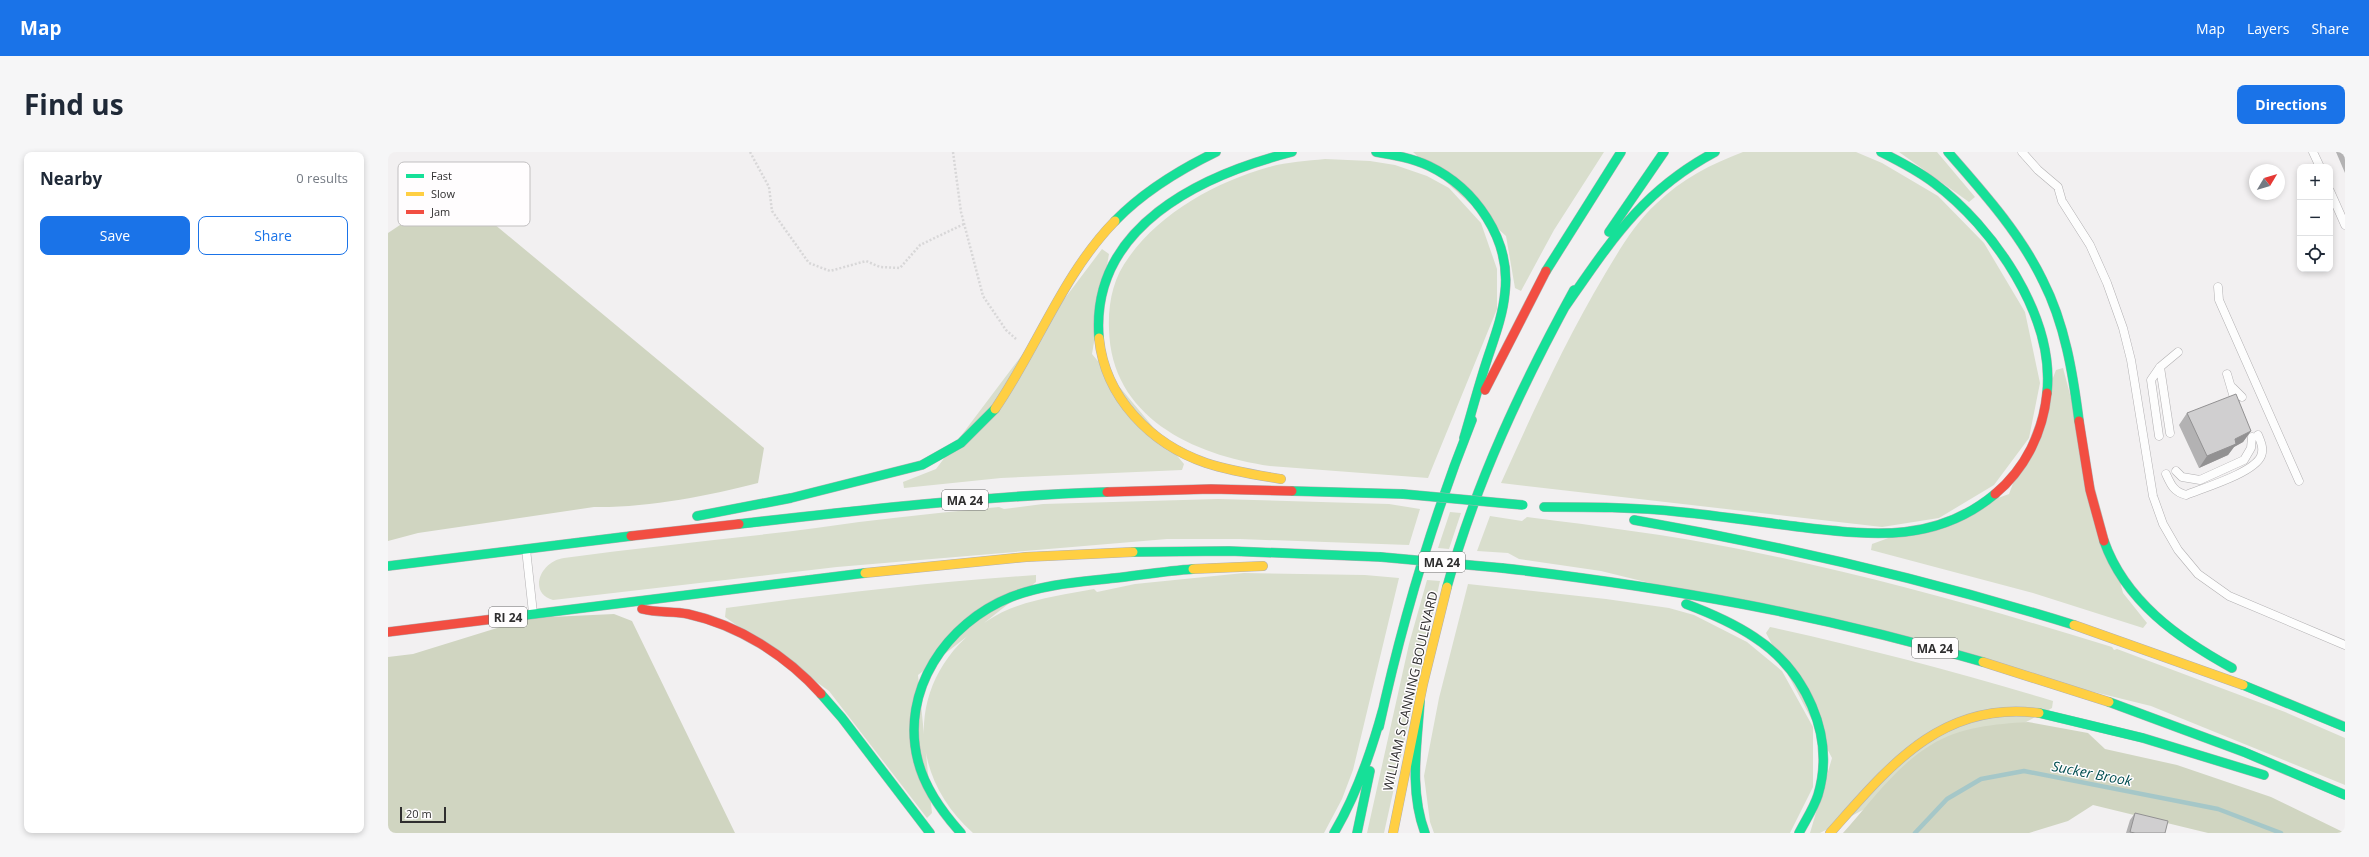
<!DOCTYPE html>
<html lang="en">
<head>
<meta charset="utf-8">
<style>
	:root { --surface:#fff; --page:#f6f6f7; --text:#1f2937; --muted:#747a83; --line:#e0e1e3; --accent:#1a73e8 }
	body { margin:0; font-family:"Open Sans",sans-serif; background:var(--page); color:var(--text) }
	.controls { position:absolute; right:12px; top:12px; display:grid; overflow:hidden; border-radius:8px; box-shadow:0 2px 6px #0003 }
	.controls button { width:36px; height:36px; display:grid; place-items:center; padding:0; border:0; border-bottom:1px solid var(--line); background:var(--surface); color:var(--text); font:20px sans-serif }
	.compass { position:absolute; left:1861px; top:12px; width:36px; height:36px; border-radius:50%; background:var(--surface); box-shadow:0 2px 6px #0003; rotate:52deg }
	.scale { position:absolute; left:12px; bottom:10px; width:46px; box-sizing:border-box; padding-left:4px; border:2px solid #2f2e2f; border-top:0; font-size:11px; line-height:14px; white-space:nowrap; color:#2f2e2f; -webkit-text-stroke:3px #fffdfe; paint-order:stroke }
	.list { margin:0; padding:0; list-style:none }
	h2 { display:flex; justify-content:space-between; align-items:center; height:52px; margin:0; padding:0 16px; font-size:17px }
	h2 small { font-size:13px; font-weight:400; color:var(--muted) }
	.actions { display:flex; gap:8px; padding:12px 16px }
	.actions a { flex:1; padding:9px 0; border:1px solid var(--accent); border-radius:8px; text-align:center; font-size:14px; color:var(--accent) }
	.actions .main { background:var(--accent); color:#fff }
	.icon { flex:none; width:22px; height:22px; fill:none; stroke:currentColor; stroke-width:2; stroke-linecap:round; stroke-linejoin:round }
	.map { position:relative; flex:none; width:1957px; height:681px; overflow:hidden; border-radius:8px }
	header { display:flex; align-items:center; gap:24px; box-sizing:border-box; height:56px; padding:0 20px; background:var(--accent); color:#fff }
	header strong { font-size:19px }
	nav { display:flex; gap:22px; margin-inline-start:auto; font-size:14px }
	.intro { display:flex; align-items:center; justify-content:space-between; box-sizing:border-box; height:96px; padding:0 24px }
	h1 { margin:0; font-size:28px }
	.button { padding:10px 18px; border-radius:8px; background:var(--accent); color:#fff; font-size:14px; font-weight:700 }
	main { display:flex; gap:24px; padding:0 24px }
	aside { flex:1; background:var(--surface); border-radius:8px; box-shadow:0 2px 6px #0003 }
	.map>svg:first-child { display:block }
	.green { fill:#d9decd }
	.forest { fill:#d0d5c1 }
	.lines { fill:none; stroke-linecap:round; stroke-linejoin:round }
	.stream { stroke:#a5c7c8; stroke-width:4.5 }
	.lane-casing { stroke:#b2b0b2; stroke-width:9 }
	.fast-casing { stroke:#b2b0b2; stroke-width:10 }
	.slow-casing { stroke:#b2b0b2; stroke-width:10 }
	.jam-casing { stroke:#b2b0b2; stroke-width:10 }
	.path { stroke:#d8d7d8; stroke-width:2.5; stroke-dasharray:2 2; stroke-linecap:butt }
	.lane { stroke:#fdfdfd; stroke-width:8 }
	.fast { stroke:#16e098; stroke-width:9 }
	.slow { stroke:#ffcf43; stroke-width:9 }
	.jam { stroke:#f24e42; stroke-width:9 }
	.fast-bridge-casing { stroke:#b2b0b2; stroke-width:10; stroke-linecap:butt }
	.fast-bridge { stroke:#16e098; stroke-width:9 }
	.wall { fill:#b3b2b3 }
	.shaded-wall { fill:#929192 }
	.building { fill:#d0cfd0; stroke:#929192 }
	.labels { text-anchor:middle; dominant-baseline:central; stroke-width:3; stroke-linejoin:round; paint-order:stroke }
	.shield { fill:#fffdfe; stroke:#6d6c6d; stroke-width:1 }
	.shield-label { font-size:12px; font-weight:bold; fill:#2f2e2f }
	.street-label { font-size:13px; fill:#2f2e2f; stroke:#fffdfe }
	.water-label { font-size:14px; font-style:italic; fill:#004e50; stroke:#fffdfe }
	.key { fill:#fffdfe; stroke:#c1bfc0; stroke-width:1 }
	.key-label { font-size:11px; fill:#2f2e2f }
</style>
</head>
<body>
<header>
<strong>Map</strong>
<nav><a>Map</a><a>Layers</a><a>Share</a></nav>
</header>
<div class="intro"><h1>Find us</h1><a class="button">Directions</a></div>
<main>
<aside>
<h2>Nearby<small>0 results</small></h2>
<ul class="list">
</ul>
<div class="actions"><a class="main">Save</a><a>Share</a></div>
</aside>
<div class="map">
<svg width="1957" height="681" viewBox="0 0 1957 681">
	<rect width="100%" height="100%" fill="#f2f0f1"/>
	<!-- green -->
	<path class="green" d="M1025,0H1216L1166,78L1133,139L1127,136L1118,84Z
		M1355,0H1468L1494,11L1550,44L1596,91L1637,160L1652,231L1641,286L1606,333L1551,366L1494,375L1113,331C1145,260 1177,189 1217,122C1232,97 1247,71 1269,51C1294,27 1323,12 1355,0Z
		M1511,0H1549L1587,45L1581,50Z
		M937,7L982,9L1007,13L1039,24L1061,36L1093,71L1109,117V157L1040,326L882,314C805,303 723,265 721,177C720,151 725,126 741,105C773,60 828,30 881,15C899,10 919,9 937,7Z
		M714,97L721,102L704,202L796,312L794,318L613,326L516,336L515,330L548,317Z
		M1675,216L1735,441L1759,471L1755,476L1645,441L1483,398L1484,392L1621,342L1668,218Z
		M830,347L1001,352L1032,357L1021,393L852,387H779L449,415L165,448C139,440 153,409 176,406C260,394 344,387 428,376C489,367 550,361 611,355L616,357L655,352Z
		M1062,360L1073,361L1061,397L1050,396Z
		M1102,364L1134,369L1139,365C1210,374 1281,383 1351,397C1477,422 1601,457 1724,495L1726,498L1729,497L1897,560L1957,586V633L1763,554L1213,419L1131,407L1120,401L1089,399Z
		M856,421L977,423L1011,426L965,618L954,647L936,681H585C515,619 520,521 599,469C630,448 670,444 706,437L709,440L747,432Z
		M648,423V430L530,523L544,661L539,666L441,539L337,465L338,456C441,442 544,430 648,423Z
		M1039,428L1052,429L996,681H979L1021,492Z
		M1080,432L1218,447L1281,456L1306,463L1359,490L1394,519L1425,575V635L1402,681H1046L1042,670L1036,624L1051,546Z
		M1382,475C1478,496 1572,521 1665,549L1664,556L1432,681H1422L1444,606L1378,481Z"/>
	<!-- forest -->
	<path class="forest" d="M70,42L376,296L370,331C321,344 257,356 206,355L30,381L0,389V81L36,57L42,60Z
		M226,462L244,469L347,681H0V505L25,502L141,466Z
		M1640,570L1700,581L1717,597L1789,613L1883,645L1957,681H1820L1705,653L1680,669L1641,681H1455C1482,651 1508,614 1543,593C1572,575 1607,572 1640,570Z"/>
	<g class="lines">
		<!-- stream -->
		<path class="stream" d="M1527,681L1559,647L1593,627L1636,619L1830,657L1893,681"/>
		<!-- lane casing -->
		<g class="lane-casing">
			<path id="lane" d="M1634,0L1650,18L1670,35L1674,49L1702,93L1719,131L1735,176L1743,208L1765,344L1775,372L1790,398L1810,422L1841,444L1957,493
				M1925,0L1932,15
				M1942,39L1957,73
				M1830,135L1831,148L1911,329
				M1772,215L1782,281
				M1839,222L1847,249
				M1845,236L1854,245
				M1771,284L1763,228L1772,215L1790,200
				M1788,319L1794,325L1812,328L1856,308L1863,296L1864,285
				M1778,322C1783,333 1786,340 1798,343C1815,336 1866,321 1873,304C1876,297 1873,290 1870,283
				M138,397L145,461"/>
		</g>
		<!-- fast casing -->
		<g class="fast-casing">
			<path id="fast" d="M988,0C1006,3 1024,6 1041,14C1087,36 1123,87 1117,140C1115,163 1107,184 1100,205C1091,232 1084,259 1076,286
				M1493,0C1511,9 1529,18 1546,31C1605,75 1667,164 1659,241
				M1560,0C1595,40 1632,81 1655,129C1677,172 1685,222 1691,269
				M727,69C756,39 791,18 828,0
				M1221,80L1276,0
				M1158,119L1233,0
				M1177,155C1223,89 1254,39 1327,0
				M711,186C702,75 813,23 904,0
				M904,339L1015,342
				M1156,355C1201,355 1247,355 1292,360C1332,364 1372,370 1412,375C1483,383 1547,392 1607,342
				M309,364L403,346L534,313L573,291L607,257
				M1246,368C1395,394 1541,428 1686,473
				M351,372C473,358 595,344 719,340
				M1716,389C1737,449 1791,487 1844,516
				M745,400L841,399L993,405
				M0,414L243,384
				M1114,416C1279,435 1436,463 1595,510
				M1059,435C1088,330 1134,233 1186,138
				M1298,452C1322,461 1345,471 1366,485C1417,518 1448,583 1430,643C1426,656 1417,669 1411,681
				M122,465L477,421
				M1855,533L1957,575
				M433,542L454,566L542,681
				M1032,549C1029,594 1021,638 1037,681
				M1721,550L1856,600L1957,643
				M1651,561L1755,586L1876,623
				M991,575C1014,470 1044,368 1084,268
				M573,681C554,660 537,637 530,609C512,539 558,471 623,445C656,432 692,430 727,426C753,423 779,419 805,417
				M946,681C969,642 983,601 995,557
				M969,681L982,619"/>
		</g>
		<!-- slow casing -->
		<g class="slow-casing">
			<path id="slow" d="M711,186C717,246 763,292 818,311C842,319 868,323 893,327
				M607,257C649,196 675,122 727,69
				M805,417L875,414
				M477,421L638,405L745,400
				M1686,473L1855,533
				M1595,510L1721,550
				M1005,681L1035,532L1059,435
				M1442,681C1500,616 1553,548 1651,561"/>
		</g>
		<!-- jam casing -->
		<g class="jam-casing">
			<path id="jam" d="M1097,238L1158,119
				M1691,269L1702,338L1716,389
				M719,340L823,337L904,339
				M1607,342C1638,316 1655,280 1659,241
				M243,384L351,372
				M254,457C269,461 285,459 300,462C350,473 398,503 433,542
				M0,480L122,465"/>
		</g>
		<!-- path -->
		<path class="path" d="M362,0L381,35L384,59L421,111L442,119L478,109L492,115L512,116L532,93L576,72
			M565,0L573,60L595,144L618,178L628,187"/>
		<!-- lane -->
		<use href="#lane" class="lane"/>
		<!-- fast -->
		<use href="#fast" class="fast"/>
		<!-- slow -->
		<use href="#slow" class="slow"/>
		<!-- jam -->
		<use href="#jam" class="jam"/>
		<!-- fast-bridge casing -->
		<g class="fast-bridge-casing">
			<path id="fast-bridge" d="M1015,342L1135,353
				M993,405L1114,416"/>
		</g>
		<!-- fast-bridge -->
		<use href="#fast-bridge" class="fast-bridge"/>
	</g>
	<!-- wall -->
	<path class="wall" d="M1948,0H1957V21Z
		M1799,261L1863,279L1855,290L1846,295L1840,303L1811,316L1791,273Z
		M1747,661L1777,681H1738L1742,668Z"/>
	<!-- shaded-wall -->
	<path class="shaded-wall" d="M1863,279L1855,290L1846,295L1840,303L1811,316L1819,304L1847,287Z"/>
	<!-- building -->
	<path class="building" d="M1848,242L1863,279L1847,287L1848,292L1819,304L1799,261Z
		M1747,661L1780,669L1777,681H1747L1742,680Z"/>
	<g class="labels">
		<!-- shield labels -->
		<g class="shield">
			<rect x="554" y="338" width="46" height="20" rx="3"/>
			<rect x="1031" y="400" width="46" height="20" rx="3"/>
			<rect x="101" y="455" width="38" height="20" rx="3"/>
			<rect x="1524" y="486" width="46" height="20" rx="3"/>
		</g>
		<g class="shield-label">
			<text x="577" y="348">MA 24</text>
			<text x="1054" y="410">MA 24</text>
			<text x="120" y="465">RI 24</text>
			<text x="1547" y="496">MA 24</text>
		</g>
		<!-- street labels -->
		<g class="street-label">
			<text transform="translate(1022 539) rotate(-77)">WILLIAM S CANNING BOULEVARD</text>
		</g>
		<!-- water labels -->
		<g class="water-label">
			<text transform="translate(1704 621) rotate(11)">Sucker Brook</text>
		</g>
	</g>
	<!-- legend -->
	<rect x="10" y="10" width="132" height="64" rx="6" class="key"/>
	<rect x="18" y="22" width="18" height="4" fill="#16e098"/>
	<rect x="18" y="40" width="18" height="4" fill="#ffcf43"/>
	<rect x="18" y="58" width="18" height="4" fill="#f24e42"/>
	<g class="key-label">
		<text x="43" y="28">Fast</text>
		<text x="43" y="46">Slow</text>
		<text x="43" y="64">Jam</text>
	</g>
</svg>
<div class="controls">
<button>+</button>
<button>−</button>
<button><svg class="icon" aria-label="locate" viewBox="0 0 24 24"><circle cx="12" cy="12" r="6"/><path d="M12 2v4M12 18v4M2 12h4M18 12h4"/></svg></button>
</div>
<svg class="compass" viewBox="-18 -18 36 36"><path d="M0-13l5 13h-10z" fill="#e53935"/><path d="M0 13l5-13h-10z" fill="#747a83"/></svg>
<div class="scale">20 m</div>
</div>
</main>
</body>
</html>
